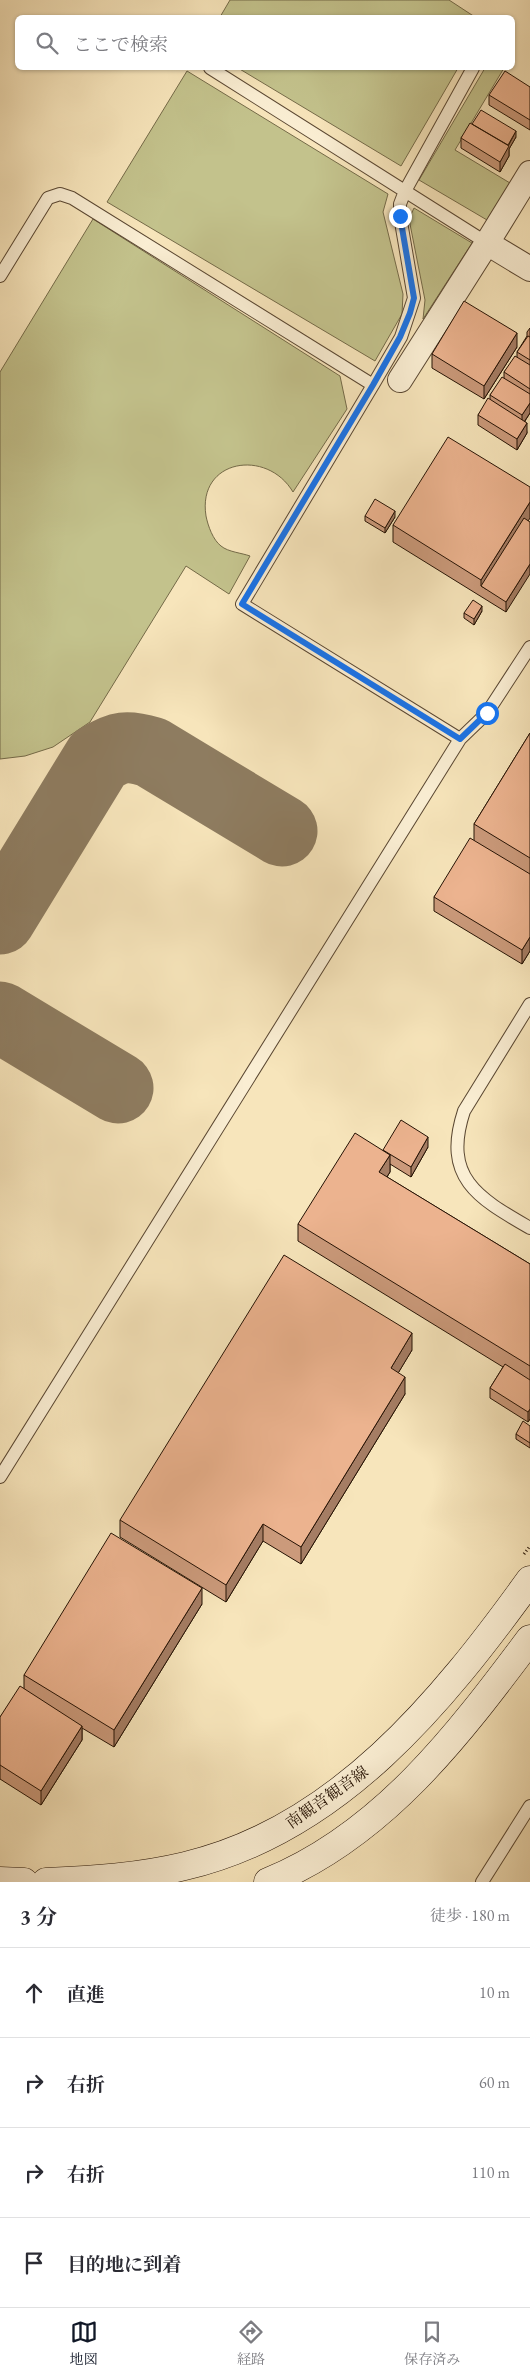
<!DOCTYPE html>
<html lang="ja">
<head>
<meta charset="utf-8">
<style>
	:root { --surface:#fff; --page:#f7f7f7; --text:#2b2b33; --muted:#7c7c81; --line:#e1e1e2; --accent:#111827 }
	body { margin:0; font-family:"EB Garamond","Noto Serif JP",serif; background:var(--page); color:var(--text) }
	.stop { position:absolute; width:15px; height:15px; margin:-11px; border:4px solid #1a73e8; border-radius:50%; background:#fff }
	.stop.end { background:#1a73e8; border-color:#fff; box-shadow:0 1px 5px #0008 }
	.list { margin:0; padding:0; list-style:none }
	h2 { display:flex; justify-content:space-between; align-items:center; height:65px; margin:0; padding:0 20px; font-size:21px }
	h2 small { font-size:16px; font-weight:400; color:var(--muted) }
	.list li { display:grid; grid-template-columns:32px 1fr auto; gap:15px; align-items:center; box-sizing:border-box; height:90px; padding:0 20px; border-top:1px solid var(--line) }
	.list b { display:block; font-size:19px; white-space:nowrap }
	.list em { font-size:16px; font-style:normal; color:var(--muted) }
	.icon { flex:none; width:28px; height:28px; fill:none; stroke:currentColor; stroke-width:2; stroke-linecap:round; stroke-linejoin:round }
	.map { position:relative; flex:none; width:530px; height:1882px; overflow:hidden }
	.search { position:absolute; background:var(--surface); box-shadow:0 1px 4px #0004; left:15px; right:15px; top:15px; height:55px; display:flex; align-items:center; gap:12px; box-sizing:border-box; padding:0 18px; border-radius:8px; color:var(--muted); font-size:19px }
	.sheet { height:425px; background:var(--surface) }
	nav { display:flex; justify-content:space-around; align-items:center; box-sizing:border-box; height:70px; border-top:1px solid var(--line); background:var(--surface); font-size:14px; color:var(--muted) }
	nav a { display:grid; justify-items:center; gap:2px }
	nav .on { color:var(--accent) }
	.map>svg:first-child { display:block }
	.green { fill:#c3c28c; stroke:#746a48 }
	.lines { fill:none; stroke-linecap:round; stroke-linejoin:round }
	.taxiway { stroke:#8e7c60; stroke-width:71 }
	.lane-casing { stroke:#5a4732; stroke-width:14 }
	.street-casing { stroke:#5a4732; stroke-width:26 }
	.secondary-casing { stroke:#251204; stroke-width:29 }
	.path { stroke:#251204; stroke-width:3; stroke-dasharray:1 2.5; stroke-linecap:butt }
	.lane { stroke:#faeed3; stroke-width:12 }
	.street { stroke:#faeed3; stroke-width:24 }
	.secondary { stroke:#faeed3; stroke-width:28 }
	.wall { fill:#cb9a7b; stroke:#251204 }
	.shaded-wall { fill:#a57d64; stroke:#251204 }
	.building { fill:#ecb38f; stroke:#251204 }
	.route { stroke:#1a73e8; stroke-width:6 }
	.labels { text-anchor:middle; dominant-baseline:central; stroke-width:4.5; stroke-linejoin:round; paint-order:stroke }
	.street-label { font-size:16px; fill:#251204; stroke:#faeed3 }
</style>
</head>
<body>
<div class="map">
<svg width="530" height="1882" viewBox="0 0 530 1882">
	<rect width="100%" height="100%" fill="#f7e5bb"/>
	<filter id="stains"><feTurbulence type="fractalNoise" baseFrequency=".004" numOctaves="4"/><feColorMatrix values="0 0 0 0 .2 0 0 0 0 .09 0 0 0 0 .02 0 0 0 .5 -.17"/></filter>
	<radialGradient id="worn" r=".72"><stop offset=".6" stop-color="#630" stop-opacity="0"/><stop offset="1" stop-color="#630" stop-opacity=".3"/></radialGradient>
	<!-- green -->
	<path class="green" d="M230,0H449L475,17H220Z
		M238,68H458L401,166Z
		M485,68H504L455,150L510,183L487,220L419,180Z
		M187,71L388,194L383,212L403,294L402,314L375,361L107,202Z
		M414,208L472,243L423,319L425,300L409,219Z
		M93,219L340,376L347,409L293,492C267,448 197,459 206,516C208,526 213,540 221,546C228,552 242,553 250,556L229,594L186,566L90,722L53,747L25,756L0,759V372Z"/>
	<g class="lines">
		<!-- taxiway -->
		<path class="taxiway" d="M0,919L98,759C119,746 127,745 151,752L282,831
			M0,1017L118,1088"/>
		<!-- lane casing -->
		<g class="lane-casing">
			<path id="lane" d="M210,68L487,243
				M0,276L48,198L60,194L72,198L373,385L242,604L460,739L0,1477
				M373,385L401,337L414,298L400,216V204L405,191L473,68
				M460,739L487,713L530,647
				M530,1004L464,1111C442,1178 478,1198 530,1228
				M482,1882L530,1806"/>
		</g>
		<!-- street casing -->
		<g class="street-casing">
			<path id="street" d="M530,173L487,243L530,269
				M400,380L487,243"/>
		</g>
		<!-- secondary casing -->
		<g class="secondary-casing">
			<path id="secondary" d="M0,1881L24,1882
				M46,1882C93,1880 139,1877 185,1866C338,1830 442,1702 530,1580
				M268,1882C383,1835 458,1735 530,1639"/>
		</g>
		<!-- path -->
		<path class="path" d="M524,1554L530,1546"/>
		<!-- lane -->
		<use href="#lane" class="lane"/>
		<!-- street -->
		<use href="#street" class="street"/>
		<!-- secondary -->
		<use href="#secondary" class="secondary"/>
	</g>
	<!-- wall -->
	<path class="wall" d="M530,87V130L489,105V95Z
		M472,124L516,137L509,149V156L500,172L461,148V138Z
		M530,328V413L525,421L527,433L517,450L478,425V415L490,399V395L504,378V372L517,357V352L527,336V332Z
		M517,347L484,399L432,368V354Z
		M365,516L395,517L385,533L365,521Z
		M528,521L506,612L393,542V525Z
		M482,611L474,625L464,618V613Z
		M530,733V951L522,964L434,911V897L474,841V824Z
		M428,1147L411,1177L390,1164V1172L387,1177L530,1264V1419L528,1422L490,1398V1388L503,1367L298,1241V1224L383,1151V1150Z
		M412,1350L398,1373L405,1394L301,1564L263,1541L226,1602L120,1537V1520Z
		M530,1426V1448L516,1439V1434Z
		M202,1604L114,1747L82,1728V1740L41,1805L0,1779V1717L24,1689V1675Z"/>
	<!-- shaded-wall -->
	<path class="shaded-wall" d="M516,131V137L509,149V156L500,172V162Z
		M517,333V347L484,399V386Z
		M530,403V413L522,425V415Z
		M527,423V433L517,450V439Z
		M530,502V518L486,589L481,586V580Z
		M395,511V517L385,533V528Z
		M530,564V574L506,612V602Z
		M482,606V611L474,625V619Z
		M530,937V951L522,964V950Z
		M428,1137V1147L411,1177V1167Z
		M390,1155V1172L379,1189V1172Z
		M412,1333V1350L391,1385V1368Z
		M405,1377V1394L301,1564V1547Z
		M530,1409V1419L528,1422V1412Z
		M263,1524V1541L226,1602V1585Z
		M202,1588V1604L114,1747V1730Z
		M82,1726V1740L41,1805V1791Z"/>
	<!-- building -->
	<path class="building" d="M505,71L530,87V120L489,95Z
		M481,110L516,131L508,145L472,124Z
		M470,123L509,146L500,162L461,138Z
		M464,301L517,333L484,386L432,354Z
		M528,336L530,337V360L517,352Z
		M515,356L530,365V389L504,372Z
		M502,377L530,394V403L522,415L490,395Z
		M488,398L527,423L517,439L478,415Z
		M448,437L530,487V502L481,580L393,525Z
		M375,499L395,511L385,528L365,516Z
		M524,518L530,522V564L506,602L481,586Z
		M473,600L482,606L474,619L464,613Z
		M530,733V858L474,824Z
		M470,838L530,874V937L522,950L434,897Z
		M401,1120L428,1137L411,1167L383,1150Z
		M355,1133L390,1155L379,1172L530,1264V1366L298,1224Z
		M284,1255L412,1333L391,1368L405,1377L301,1547L263,1524L226,1585L120,1520Z
		M505,1364L530,1380V1409L528,1412L490,1388Z
		M523,1421L530,1426V1443L516,1434Z
		M111,1533L202,1588L114,1730L24,1675Z
		M20,1686L82,1726L41,1791L0,1765V1717Z"/>
	<g class="lines">
		<!-- route -->
		<path class="route" d="M400,216L414,298L410,313L400,337L373,385L242,604L460,739L487,713"/>
	</g>
	<g class="labels">
		<!-- street labels -->
		<g class="street-label">
			<text transform="translate(327 1797) rotate(-35)">南観音観音線</text>
		</g>
	</g>
	<rect width="100%" height="100%" filter="url(#stains)"/>
	<rect width="100%" height="100%" fill="url(#worn)"/>
</svg>
<div class="stop" style="left:487px;top:713px"></div>
<div class="stop end" style="left:400px;top:216px"></div>
<div class="search"><svg class="icon" aria-label="search" viewBox="0 0 24 24"><circle cx="10" cy="10" r="6"/><path d="M15 15l6 6"/></svg>ここで検索</div>
</div>
<section class="sheet">
<h2>3 分<small>徒歩 · 180 m</small></h2>
<ul class="list">
<li><svg class="icon" aria-label="ahead" viewBox="0 0 24 24"><path d="M12 20V5M6 11l6-6 6 6"/></svg><div><b>直進</b></div><em>10 m</em></li>
<li><svg class="icon" aria-label="right" viewBox="0 0 24 24"><path d="M7 20v-9h11M14 6l5 5-5 5"/></svg><div><b>右折</b></div><em>60 m</em></li>
<li><svg class="icon" aria-label="right" viewBox="0 0 24 24"><path d="M7 20v-9h11M14 6l5 5-5 5"/></svg><div><b>右折</b></div><em>110 m</em></li>
<li><svg class="icon" aria-label="arrive" viewBox="0 0 24 24"><path d="M6 21V4h12l-3 4 3 4H6"/></svg><div><b>目的地に到着</b></div></li>
</ul>
</section>
<nav>
<a class="on"><svg class="icon" aria-label="map" viewBox="0 0 24 24"><path d="M3 6l6-2 6 2 6-2v14l-6 2-6-2-6 2zM9 4v14M15 6v14"/></svg>地図</a>
<a><svg class="icon" aria-label="directions" viewBox="0 0 24 24"><path d="M12 3l9 9-9 9-9-9zM9 14v-3h6M13 9l2 2-2 2"/></svg>経路</a>
<a><svg class="icon" aria-label="saved" viewBox="0 0 24 24"><path d="M7 4h10v16l-5-4-5 4z"/></svg>保存済み</a>
</nav>
</body>
</html>
